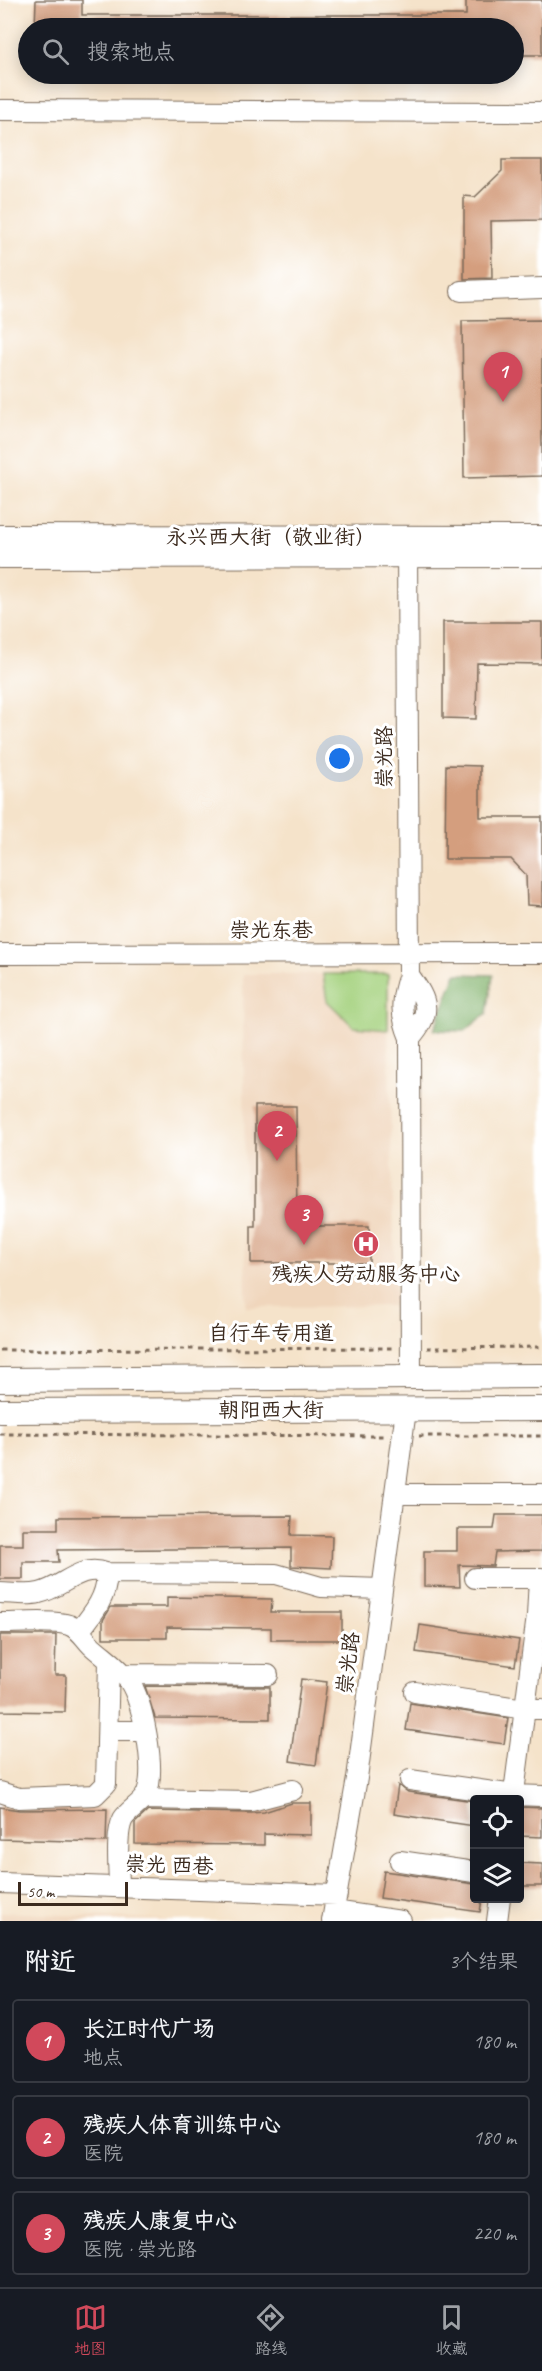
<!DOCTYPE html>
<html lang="zh">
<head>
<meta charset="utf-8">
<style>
	:root { --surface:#171b24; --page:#242831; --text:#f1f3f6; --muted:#9ea1a6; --line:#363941; --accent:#d1495b }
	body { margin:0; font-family:Caveat,"LXGW WenKai TC",sans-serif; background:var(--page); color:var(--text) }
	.controls { position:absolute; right:18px; bottom:18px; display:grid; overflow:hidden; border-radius:6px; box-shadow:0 3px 15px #0003 }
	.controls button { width:54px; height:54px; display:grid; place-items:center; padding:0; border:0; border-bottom:2px solid var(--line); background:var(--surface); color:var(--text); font:30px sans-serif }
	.scale { position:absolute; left:18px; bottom:15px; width:110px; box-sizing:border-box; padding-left:6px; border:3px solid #3b2a1e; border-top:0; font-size:16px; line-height:21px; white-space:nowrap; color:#3b2a1e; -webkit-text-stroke:4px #fff; paint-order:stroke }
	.you { position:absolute; left:340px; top:759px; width:21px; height:21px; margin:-15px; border:4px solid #fff; border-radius:50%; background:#1a73e8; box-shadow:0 0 0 9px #1a73e833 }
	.badge { display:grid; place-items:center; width:39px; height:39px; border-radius:50%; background:var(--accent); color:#fff; font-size:20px; font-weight:700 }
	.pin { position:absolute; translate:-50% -50px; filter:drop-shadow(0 2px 3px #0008) }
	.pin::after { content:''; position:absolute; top:32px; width:21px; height:18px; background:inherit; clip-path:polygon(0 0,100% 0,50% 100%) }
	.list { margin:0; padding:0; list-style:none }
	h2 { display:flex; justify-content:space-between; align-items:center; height:78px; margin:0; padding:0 24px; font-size:26px }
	h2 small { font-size:20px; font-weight:400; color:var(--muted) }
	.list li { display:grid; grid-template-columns:39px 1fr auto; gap:18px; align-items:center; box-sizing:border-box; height:84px; margin:0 12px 12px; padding:0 12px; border:2px solid var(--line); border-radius:6px }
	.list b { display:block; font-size:22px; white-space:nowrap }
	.list p { margin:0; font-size:20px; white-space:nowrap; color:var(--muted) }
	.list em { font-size:20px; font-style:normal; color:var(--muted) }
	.icon { flex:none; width:33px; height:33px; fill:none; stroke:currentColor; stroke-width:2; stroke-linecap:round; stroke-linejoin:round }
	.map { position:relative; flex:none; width:542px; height:1921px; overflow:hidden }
	.search { position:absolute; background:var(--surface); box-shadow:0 3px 15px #0003; left:18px; right:18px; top:18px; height:66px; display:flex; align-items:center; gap:15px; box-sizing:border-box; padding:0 21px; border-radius:33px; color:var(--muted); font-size:22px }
	.sheet { height:366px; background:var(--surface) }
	nav { display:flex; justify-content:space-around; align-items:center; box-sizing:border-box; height:84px; border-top:2px solid var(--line); background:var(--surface); font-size:16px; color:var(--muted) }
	nav a { display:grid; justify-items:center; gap:3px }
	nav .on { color:var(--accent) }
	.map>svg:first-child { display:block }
	.built { fill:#f0d6bc }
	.green { fill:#a5d27f; stroke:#707e4e; stroke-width:1.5 }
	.forest { fill:#84b46e; stroke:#606f46; stroke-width:1.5 }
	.building { fill:#d49e7e }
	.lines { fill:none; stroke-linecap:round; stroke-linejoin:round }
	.minor-casing { stroke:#7c6b5a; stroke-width:22 }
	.major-casing { stroke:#7c6b5a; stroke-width:26 }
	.path { stroke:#7c6b5a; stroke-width:3; stroke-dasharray:4.5 4.5; stroke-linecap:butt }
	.minor { stroke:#fff; stroke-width:20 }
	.major { stroke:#fff; stroke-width:24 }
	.labels { text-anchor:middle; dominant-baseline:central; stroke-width:6; stroke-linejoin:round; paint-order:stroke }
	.street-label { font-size:21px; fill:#3b2a1e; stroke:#fff }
	.poi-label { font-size:21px; fill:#3b2a1e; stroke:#fff }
</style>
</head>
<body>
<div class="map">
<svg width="542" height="1921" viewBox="0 0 542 1921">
	<rect width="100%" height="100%" fill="#fff"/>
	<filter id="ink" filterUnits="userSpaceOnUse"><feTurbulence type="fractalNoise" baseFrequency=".0167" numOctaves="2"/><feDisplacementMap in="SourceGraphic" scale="12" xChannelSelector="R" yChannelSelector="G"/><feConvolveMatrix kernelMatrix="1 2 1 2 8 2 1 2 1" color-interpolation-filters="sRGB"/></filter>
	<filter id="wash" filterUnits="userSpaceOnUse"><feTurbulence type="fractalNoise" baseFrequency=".008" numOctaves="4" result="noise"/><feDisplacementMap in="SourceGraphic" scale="24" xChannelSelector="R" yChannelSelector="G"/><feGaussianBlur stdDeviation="1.35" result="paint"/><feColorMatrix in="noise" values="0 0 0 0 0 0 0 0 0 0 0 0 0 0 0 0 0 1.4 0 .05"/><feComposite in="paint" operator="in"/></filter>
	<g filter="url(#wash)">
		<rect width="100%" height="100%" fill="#f5e3ca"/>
		<!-- built -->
		<path class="built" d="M243,974H323L327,1001L354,1026L388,1030L396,1306L246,1307Z
			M0,1912L186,1921H0Z"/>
		<!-- green -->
		<path class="green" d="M323,974H388V1030L354,1027L327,1001Z"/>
		<!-- forest -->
		<path class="forest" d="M456,974L493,975L487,1013L465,1031L434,1030Z"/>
		<g id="blocks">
			<!-- building -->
			<path class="building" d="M36,0H82V15H466V0H542V55H513V28H35Z
				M502,160H542V220L491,221L492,278L464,279V196L475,197L502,171Z
				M542,320V476L464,478L462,321Z
				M443,622H542V664L477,663L476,719L443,718Z
				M446,765L480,766V817H542V906L527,905L526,875L511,859H445Z
				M255,1106H296L297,1226H369V1263H251V1226H255Z
				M496,1515H542V1551L495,1552L493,1566L459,1565L460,1587L424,1586V1551H457V1529H494Z
				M292,1516L291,1535L332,1536L331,1568L291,1566V1548L58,1550L59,1562H23V1579H0V1545H23V1529H58V1517Z
				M167,1597L272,1599L271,1612H342V1640H271V1628L167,1627V1638H103V1620L111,1607H167Z
				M420,1625L519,1640L515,1666L416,1652Z
				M0,1635H56L55,1675H66L65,1712L0,1711Z
				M301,1679L327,1682L316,1765L290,1761Z
				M145,1686L270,1687V1719L155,1718Z
				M410,1703L508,1718L504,1744L406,1730Z
				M398,1785L408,1792L474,1801V1826L394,1814Z
				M292,1803H311V1835L264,1834V1845L135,1844V1823L148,1811L251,1813L264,1812Z
				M0,1807L19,1810L107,1809L106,1842L0,1839Z
				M522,1807L542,1808V1837L519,1836V1810Z
				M519,1863L542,1864V1886H519Z
				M384,1871L474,1884V1899H482L480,1912L380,1898Z"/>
		</g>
	</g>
	<g filter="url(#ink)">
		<use href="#blocks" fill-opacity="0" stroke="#7c6b5a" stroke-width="1.5"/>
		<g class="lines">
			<!-- minor casing -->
			<g class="minor-casing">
				<path id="minor" d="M0,110L542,112
					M461,291L542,288
					M407,540L409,975C400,1000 400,1014 410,1038L411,1377
					M0,954L542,953
					M409,975C429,1003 432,1012 410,1038
					M395,1494H542
					M106,1573L276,1574L321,1587L382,1589
					M475,1578H542
					M0,1593C12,1593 27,1596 39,1593C63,1588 80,1563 106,1573C109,1594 93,1614 80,1630
					M0,1623C16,1623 55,1620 69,1625C81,1630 83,1637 92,1646C104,1657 120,1667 129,1681C143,1701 156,1768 147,1792C144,1803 129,1809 123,1819C115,1834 119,1870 119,1887
					M122,1674L268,1675
					M415,1692L525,1709H542
					M108,1731H146
					M410,1780L514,1795L542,1796
					M0,1792L19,1798L95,1795L106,1784L109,1661
					M143,1799L251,1801L293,1790
					M513,1800L537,1616L539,1578
					M400,1861L474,1872
					M0,1883L337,1895
					M334,1911L401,1921
					M332,1921L357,1778L406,1410
					M497,1921L500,1898"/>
			</g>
			<!-- major casing -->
			<g class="major-casing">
				<path id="major" d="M0,537L542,538
					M0,556L542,555
					M0,1380L542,1376
					M0,1411L542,1409"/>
			</g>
			<!-- path -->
			<path class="path" d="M427,1348L542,1347
				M0,1350L396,1348
				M0,1434L385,1436
				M419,1436H542"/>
			<!-- minor -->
			<use href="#minor" class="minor"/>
			<!-- major -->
			<use href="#major" class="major"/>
		</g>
	</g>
	<!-- icons -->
	<defs>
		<g id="hospital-disc" transform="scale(1.35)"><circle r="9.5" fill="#d1495b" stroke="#fff"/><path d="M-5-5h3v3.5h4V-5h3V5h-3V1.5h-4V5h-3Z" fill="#fff"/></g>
	</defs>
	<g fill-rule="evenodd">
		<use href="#hospital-disc" x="366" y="1244"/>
	</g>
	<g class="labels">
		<!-- street labels -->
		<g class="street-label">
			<text x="271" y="537">永兴西大街（敬业街）</text>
			<text transform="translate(384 757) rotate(-90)">崇光路</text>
			<text x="271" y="930">崇光东巷</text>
			<text x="271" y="1333">自行车专用道</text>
			<text x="271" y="1410">朝阳西大街</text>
			<text transform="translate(348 1663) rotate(-83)">崇光路</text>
			<text transform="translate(169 1865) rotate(2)">崇光 西巷</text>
		</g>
		<!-- poi labels -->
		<g class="poi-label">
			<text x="366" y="1274">残疾人劳动服务中心</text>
		</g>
	</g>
</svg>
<div class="controls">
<button><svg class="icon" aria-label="locate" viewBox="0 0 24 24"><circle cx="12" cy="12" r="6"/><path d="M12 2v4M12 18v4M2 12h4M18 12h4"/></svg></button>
<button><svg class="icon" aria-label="layers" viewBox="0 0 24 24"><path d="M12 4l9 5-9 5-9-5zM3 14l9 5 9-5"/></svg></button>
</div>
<div class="scale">50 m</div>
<div class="you"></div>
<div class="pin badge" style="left:503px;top:402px">1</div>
<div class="pin badge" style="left:277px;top:1161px">2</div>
<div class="pin badge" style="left:304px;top:1245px">3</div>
<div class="search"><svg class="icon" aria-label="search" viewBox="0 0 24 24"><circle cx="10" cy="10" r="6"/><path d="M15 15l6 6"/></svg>搜索地点</div>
</div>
<section class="sheet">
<h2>附近<small>3个结果</small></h2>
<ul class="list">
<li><span class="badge">1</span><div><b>长江时代广场</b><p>地点</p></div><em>180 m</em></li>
<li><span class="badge">2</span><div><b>残疾人体育训练中心</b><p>医院</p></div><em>180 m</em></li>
<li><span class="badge">3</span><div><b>残疾人康复中心</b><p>医院 · 崇光路</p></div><em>220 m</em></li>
</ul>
</section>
<nav>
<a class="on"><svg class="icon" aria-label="map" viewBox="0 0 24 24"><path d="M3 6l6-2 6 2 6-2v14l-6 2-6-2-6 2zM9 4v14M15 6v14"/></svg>地图</a>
<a><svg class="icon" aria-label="directions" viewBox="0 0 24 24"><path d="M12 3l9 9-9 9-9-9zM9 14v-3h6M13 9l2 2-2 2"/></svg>路线</a>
<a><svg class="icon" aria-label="saved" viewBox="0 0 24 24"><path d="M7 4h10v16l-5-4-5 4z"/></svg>收藏</a>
</nav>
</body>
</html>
